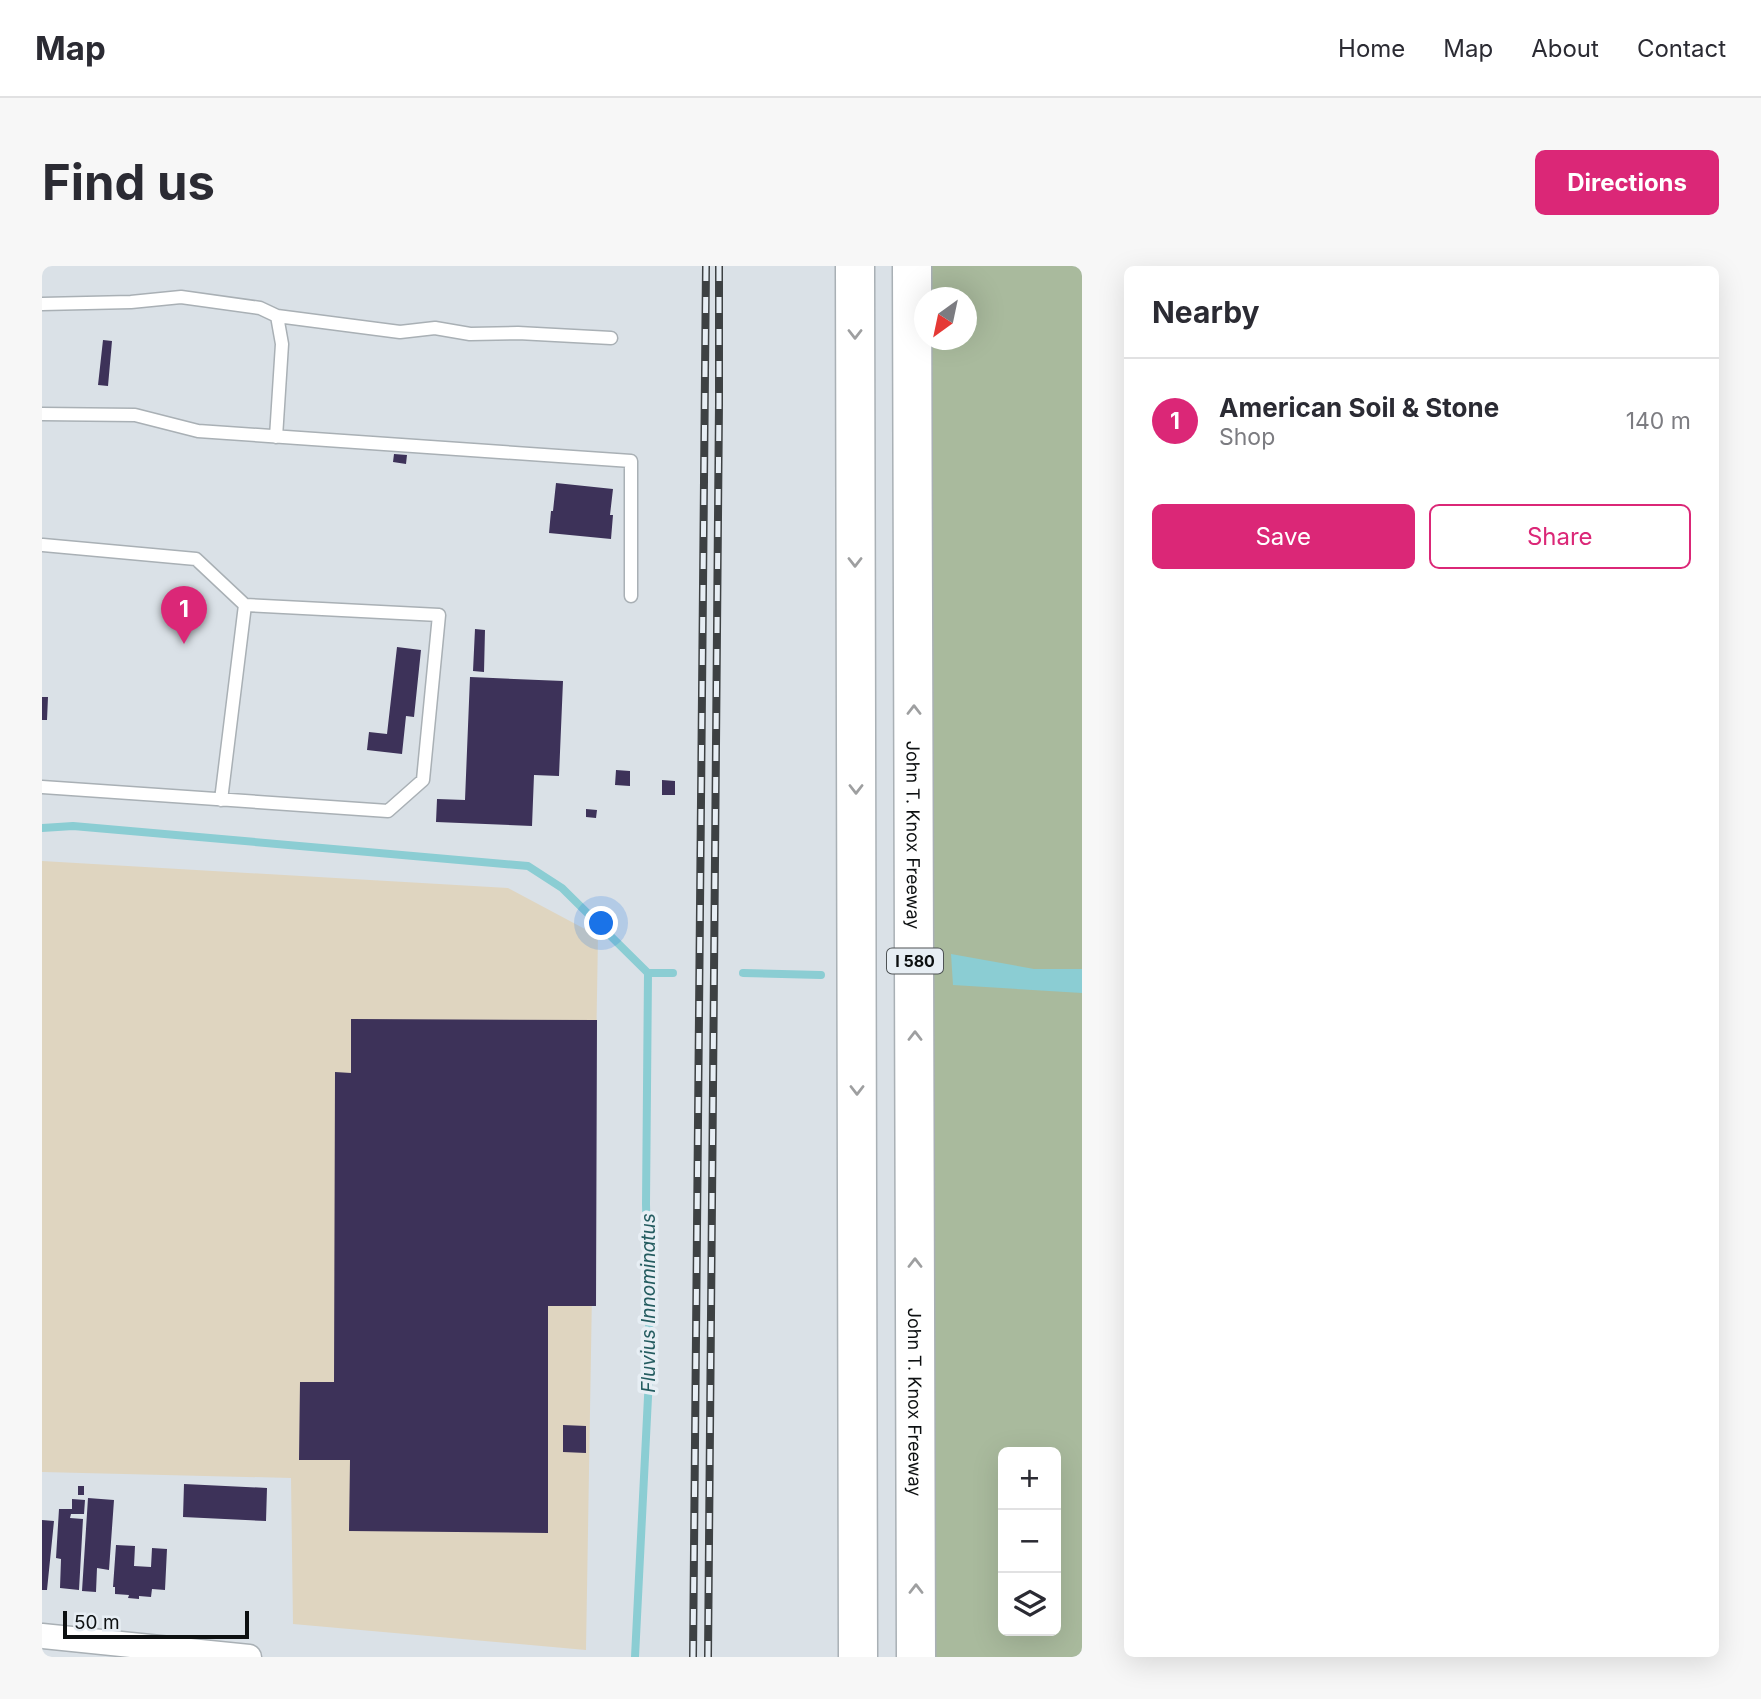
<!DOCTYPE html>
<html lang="en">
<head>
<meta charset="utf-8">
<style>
	:root { --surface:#fff; --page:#f7f7f7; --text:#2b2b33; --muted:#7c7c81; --line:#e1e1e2; --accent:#db2777 }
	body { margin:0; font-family:Inter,sans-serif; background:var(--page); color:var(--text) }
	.controls { position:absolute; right:21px; bottom:21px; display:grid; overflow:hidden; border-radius:10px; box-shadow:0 7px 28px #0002 }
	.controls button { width:63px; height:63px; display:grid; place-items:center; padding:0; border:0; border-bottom:2px solid var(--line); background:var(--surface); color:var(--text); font:35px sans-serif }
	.compass { position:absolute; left:872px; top:21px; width:63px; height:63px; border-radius:50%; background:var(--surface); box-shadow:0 7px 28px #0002; rotate:213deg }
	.scale { position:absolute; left:21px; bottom:18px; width:186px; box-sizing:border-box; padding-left:7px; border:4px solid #0d1011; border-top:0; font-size:19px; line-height:24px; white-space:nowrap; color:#0d1011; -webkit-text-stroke:5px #e7eef4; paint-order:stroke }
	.you { position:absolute; left:560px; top:658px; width:24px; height:24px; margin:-18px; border:5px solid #fff; border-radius:50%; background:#1a73e8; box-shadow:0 0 0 10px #1a73e833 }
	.badge { display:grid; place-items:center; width:46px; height:46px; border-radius:50%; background:var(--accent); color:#fff; font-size:23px; font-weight:700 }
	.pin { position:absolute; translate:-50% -58px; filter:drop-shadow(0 2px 4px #0008) }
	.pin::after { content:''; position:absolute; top:37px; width:24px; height:21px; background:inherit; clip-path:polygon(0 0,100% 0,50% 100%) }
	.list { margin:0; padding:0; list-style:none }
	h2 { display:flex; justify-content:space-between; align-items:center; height:91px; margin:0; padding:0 28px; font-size:30px }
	h2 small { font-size:23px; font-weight:400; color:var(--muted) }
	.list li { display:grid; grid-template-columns:46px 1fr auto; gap:21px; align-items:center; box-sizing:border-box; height:126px; padding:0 28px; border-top:2px solid var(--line) }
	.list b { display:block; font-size:26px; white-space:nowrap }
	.list p { margin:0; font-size:23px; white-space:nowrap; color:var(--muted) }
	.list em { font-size:23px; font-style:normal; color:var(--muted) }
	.actions { display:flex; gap:14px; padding:21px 28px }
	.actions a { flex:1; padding:16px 0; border:2px solid var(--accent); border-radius:10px; text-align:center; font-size:24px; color:var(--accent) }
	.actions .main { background:var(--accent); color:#fff }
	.icon { flex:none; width:38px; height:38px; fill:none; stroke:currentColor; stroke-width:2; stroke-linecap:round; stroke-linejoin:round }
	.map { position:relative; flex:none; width:1040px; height:1391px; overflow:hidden; border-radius:10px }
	header { display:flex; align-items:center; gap:42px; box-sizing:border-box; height:98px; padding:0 35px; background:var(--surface); border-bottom:2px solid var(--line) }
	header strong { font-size:33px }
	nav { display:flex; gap:38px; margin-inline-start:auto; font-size:24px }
	.intro { display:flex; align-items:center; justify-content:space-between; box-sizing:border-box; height:168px; padding:0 42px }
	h1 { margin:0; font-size:49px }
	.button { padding:18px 32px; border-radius:10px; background:var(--accent); color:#fff; font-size:24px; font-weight:700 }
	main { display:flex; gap:42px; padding:0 42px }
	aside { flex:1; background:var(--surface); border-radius:10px; box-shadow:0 7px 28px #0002 }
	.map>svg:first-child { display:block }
	.industrial { fill:#dfd5c0 }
	.green { fill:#a9ba9d; fill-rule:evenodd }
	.water { fill:#8bcdd3 }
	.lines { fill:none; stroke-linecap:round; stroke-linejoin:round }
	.stream { stroke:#8bcdd3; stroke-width:8 }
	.building { fill:#3d3259 }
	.service-casing { stroke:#a9b0b5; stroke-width:15 }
	.minor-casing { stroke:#a9b0b5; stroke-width:27 }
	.motorway-casing { stroke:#a9b0b5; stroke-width:41 }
	.service { stroke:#fff; stroke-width:12 }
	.minor { stroke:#fff; stroke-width:24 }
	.motorway { stroke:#fff; stroke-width:38 }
	.rail-casing { stroke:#3d4143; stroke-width:8 }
	.rail { stroke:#e7eef4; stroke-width:5; stroke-dasharray:16; stroke-linecap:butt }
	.oneway { stroke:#9e9fa0 }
	.labels { text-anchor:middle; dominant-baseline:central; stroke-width:7; stroke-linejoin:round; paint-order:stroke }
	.shield { fill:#e7eef4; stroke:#4e5355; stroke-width:2 }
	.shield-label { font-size:16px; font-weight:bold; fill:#0d1011 }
	.street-label { font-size:18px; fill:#0d1011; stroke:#e7eef4 }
	.water-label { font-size:19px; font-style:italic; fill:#245c60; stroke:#e7eef4 }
</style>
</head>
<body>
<header>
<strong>Map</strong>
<nav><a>Home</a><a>Map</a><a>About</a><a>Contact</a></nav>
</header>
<div class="intro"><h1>Find us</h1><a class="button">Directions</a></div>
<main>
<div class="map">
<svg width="1040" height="1391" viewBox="0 0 1040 1391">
	<rect width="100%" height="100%" fill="#dae1e7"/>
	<!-- industrial -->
	<path class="industrial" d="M0,595L466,622L556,670L544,1384L251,1358L249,1212L0,1206Z"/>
	<!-- green -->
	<path class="green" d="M884,0H1040V1391H874L883,74H925V32L884,31ZM961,1186H1014V1365H961Z"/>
	<!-- water -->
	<path class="water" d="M909,688L992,703H1040V727L911,719Z"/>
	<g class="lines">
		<!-- stream -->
		<path class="stream" d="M0,562L31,560L486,600L520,622L606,707
			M606,707H631
			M701,707L779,709
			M593,1391L608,1091L604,938L606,707"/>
	</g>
	<!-- building -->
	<path class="building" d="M61,74L70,75L66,120L56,119Z
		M352,188L365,189L364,198L351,196Z
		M514,217L571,223L568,249H571L569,273L507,267L509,245H511Z
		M433,363L443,364L442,406L431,405Z
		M355,381L379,384L372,451L364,450L360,488L325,484L327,466L345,468Z
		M428,411L521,415L517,510L492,509L490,560L394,556L395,533L423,534Z
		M0,431H6L5,454H0Z
		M574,504L588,505V520L573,519Z
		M620,514L633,515V529H620Z
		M544,543L555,544L554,552L544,551Z
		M309,753L555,754L554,1040H506V1267L307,1265L308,1194H257L258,1116H292L293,806L309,807Z
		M521,1159L544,1160V1187L521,1186Z
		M142,1218L225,1222L224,1255L141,1251Z
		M36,1220H42V1229H36Z
		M46,1232L72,1234L67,1304L55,1302L54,1326L40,1325Z
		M30,1233L43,1234L42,1248H29L28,1252L41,1253L37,1324L18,1322L19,1293L14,1292L17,1243H30Z
		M0,1254L12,1255L5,1324H0Z
		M74,1279L93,1280L92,1300L109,1301L110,1282L125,1283L123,1324L110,1323L109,1331L97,1330V1333L86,1332L87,1329L73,1328V1321H71Z"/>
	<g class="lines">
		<!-- service casing -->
		<g class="service-casing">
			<path id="service" d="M0,38L89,36L139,31L218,42L235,50L358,66L393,62L428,68L476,67L569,72
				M0,148L93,149L156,165L589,195V330
				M234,171L240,78L235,50
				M0,521L346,545L381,514L397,349L203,339L154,293L1,279
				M179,534L203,339"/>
		</g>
		<!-- minor casing -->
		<g class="minor-casing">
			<path id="minor" d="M0,1370L207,1391"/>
		</g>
		<!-- motorway casing -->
		<g class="motorway-casing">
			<g id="motorway">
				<path d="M813,0L816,1391"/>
				<path id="s1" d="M870,0L874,1391"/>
			</g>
		</g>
		<!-- service -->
		<use href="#service" class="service"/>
		<!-- minor -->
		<use href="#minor" class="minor"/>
		<!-- motorway -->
		<use href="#motorway" class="motorway"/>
		<!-- rail casing -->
		<g class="rail-casing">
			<path id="rail" d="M651,1391L664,0
				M666,1391L677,137V0"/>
		</g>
		<!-- rail -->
		<use href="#rail" class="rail"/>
	</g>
	<!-- one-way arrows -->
	<defs><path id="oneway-chevron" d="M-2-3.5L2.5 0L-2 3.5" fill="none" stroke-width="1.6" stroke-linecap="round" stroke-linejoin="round" transform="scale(1.75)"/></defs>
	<g class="oneway">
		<use href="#oneway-chevron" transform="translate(813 68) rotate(90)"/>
		<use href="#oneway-chevron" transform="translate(813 296) rotate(90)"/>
		<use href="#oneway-chevron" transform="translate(872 444) rotate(-90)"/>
		<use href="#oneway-chevron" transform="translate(814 523) rotate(90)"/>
		<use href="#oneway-chevron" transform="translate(873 770) rotate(-90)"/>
		<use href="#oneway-chevron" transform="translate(815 824) rotate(90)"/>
		<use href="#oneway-chevron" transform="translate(873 997) rotate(-90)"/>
		<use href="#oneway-chevron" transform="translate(874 1323) rotate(-90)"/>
	</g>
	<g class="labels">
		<!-- shield labels -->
		<rect class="shield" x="845" y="682.5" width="56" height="25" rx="5"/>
		<g class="shield-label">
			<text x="873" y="695">I 580</text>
		</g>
		<!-- street labels -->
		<g class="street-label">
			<text stroke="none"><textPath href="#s1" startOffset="569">John T. Knox Freeway</textPath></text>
			<text stroke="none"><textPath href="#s1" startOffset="1136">John T. Knox Freeway</textPath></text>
		</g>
		<!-- water labels -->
		<g class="water-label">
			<text transform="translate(606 1037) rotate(-90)">Fluvius Innominatus</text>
		</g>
	</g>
</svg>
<div class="controls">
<button>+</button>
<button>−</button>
<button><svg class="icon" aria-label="layers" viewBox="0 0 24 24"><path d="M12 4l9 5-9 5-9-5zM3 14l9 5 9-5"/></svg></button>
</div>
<svg class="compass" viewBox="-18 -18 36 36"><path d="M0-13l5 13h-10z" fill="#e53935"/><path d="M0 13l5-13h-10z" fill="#7c7c81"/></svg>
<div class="scale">50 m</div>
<div class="you"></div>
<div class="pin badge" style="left:142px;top:378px">1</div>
</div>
<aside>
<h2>Nearby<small></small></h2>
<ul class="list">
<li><span class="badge">1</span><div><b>American Soil &amp; Stone</b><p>Shop</p></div><em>140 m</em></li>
</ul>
<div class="actions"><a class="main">Save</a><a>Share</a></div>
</aside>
</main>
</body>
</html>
